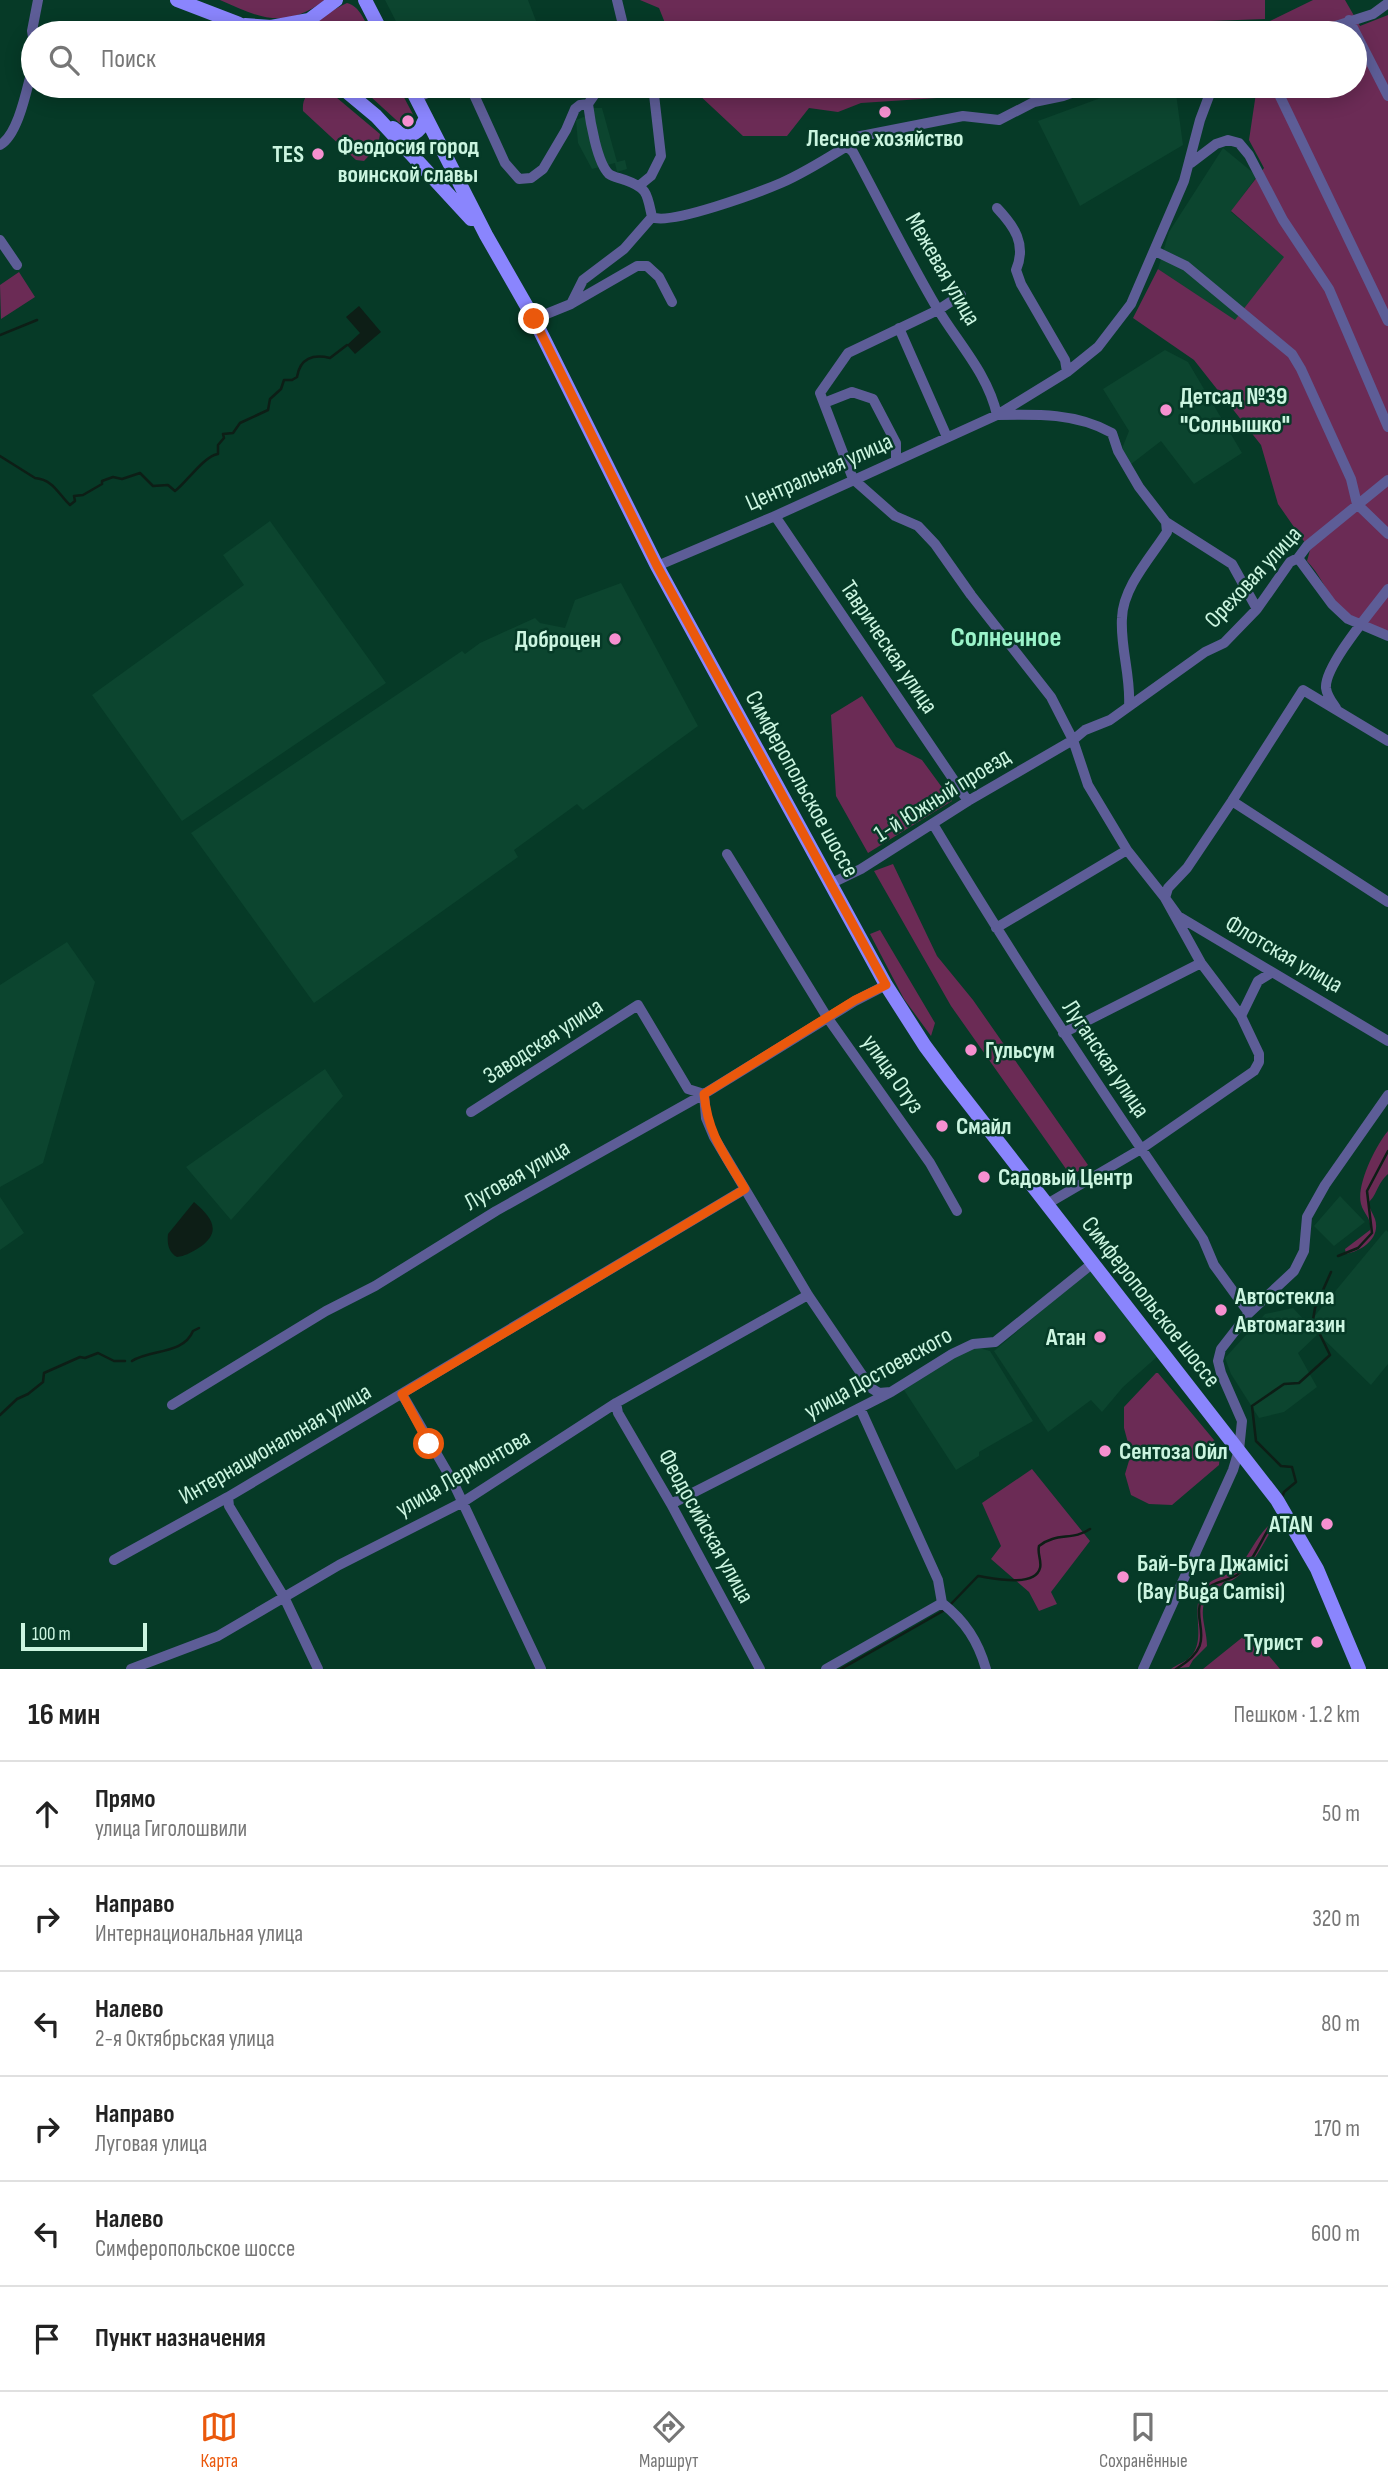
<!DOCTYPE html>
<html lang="ru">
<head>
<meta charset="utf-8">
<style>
	:root { --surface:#fff; --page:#f2f2f2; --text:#222; --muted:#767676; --line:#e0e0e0; --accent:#ea580c }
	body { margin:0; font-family:"Sofia Sans Condensed",sans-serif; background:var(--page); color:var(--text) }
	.scale { position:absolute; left:21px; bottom:18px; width:126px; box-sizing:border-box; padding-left:7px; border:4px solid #cbf5e0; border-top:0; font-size:19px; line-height:24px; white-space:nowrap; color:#cbf5e0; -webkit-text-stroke:5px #063a27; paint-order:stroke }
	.stop { position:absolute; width:21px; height:21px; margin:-16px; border:5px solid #ea580c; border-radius:50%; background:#fff }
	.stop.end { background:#ea580c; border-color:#fff; box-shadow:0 2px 7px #0008 }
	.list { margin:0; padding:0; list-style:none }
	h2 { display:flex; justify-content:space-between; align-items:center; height:91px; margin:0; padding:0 28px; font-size:30px }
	h2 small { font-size:23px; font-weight:400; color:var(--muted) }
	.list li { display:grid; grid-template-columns:46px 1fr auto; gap:21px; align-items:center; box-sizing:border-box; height:105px; padding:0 28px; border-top:2px solid var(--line) }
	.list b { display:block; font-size:26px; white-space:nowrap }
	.list p { margin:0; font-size:23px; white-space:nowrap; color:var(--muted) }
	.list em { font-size:23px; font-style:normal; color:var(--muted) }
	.icon { flex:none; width:38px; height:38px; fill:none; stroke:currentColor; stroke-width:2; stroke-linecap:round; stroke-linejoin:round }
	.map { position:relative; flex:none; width:1388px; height:1669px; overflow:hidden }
	.search { position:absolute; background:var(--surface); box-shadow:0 4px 18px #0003; left:21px; right:21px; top:21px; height:77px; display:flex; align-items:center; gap:18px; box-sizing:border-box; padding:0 24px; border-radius:38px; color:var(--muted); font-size:26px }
	.sheet { height:721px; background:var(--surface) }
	nav { display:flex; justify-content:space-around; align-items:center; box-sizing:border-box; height:98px; border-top:2px solid var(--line); background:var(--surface); font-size:19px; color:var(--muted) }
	nav a { display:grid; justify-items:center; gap:4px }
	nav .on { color:var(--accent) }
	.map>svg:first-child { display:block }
	.built { fill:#0c452f }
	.green { fill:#6b2b55 }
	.water { fill:#0d1e16 }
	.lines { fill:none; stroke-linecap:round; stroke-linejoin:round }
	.stream { stroke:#0d1e16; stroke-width:2.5 }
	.minor { stroke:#5d5d97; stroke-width:10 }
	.major { stroke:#8a85fd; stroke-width:14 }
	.route { stroke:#ea580c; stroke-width:9 }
	.poi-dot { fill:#f690d0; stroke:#063a27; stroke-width:2.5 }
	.labels { text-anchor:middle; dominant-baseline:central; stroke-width:5; stroke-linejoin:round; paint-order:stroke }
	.poi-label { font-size:24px; font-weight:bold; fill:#cbf5e0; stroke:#063a27; text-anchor:start }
	.street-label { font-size:24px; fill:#cbf5e0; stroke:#063a27 }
	.quarter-label { font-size:28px; font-weight:bold; fill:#9bf4ca; stroke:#063a27 }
</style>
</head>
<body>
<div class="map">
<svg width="1388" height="1669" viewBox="0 0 1388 1669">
	<rect width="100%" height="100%" fill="#063a27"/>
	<!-- built -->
	<path class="built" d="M385,0H528L538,26L522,33H402Z
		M1133,86H1175L1183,145L1080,206L1038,121Z
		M591,108H602L617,162L625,160L627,169L617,172L615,163L592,169L578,143L576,120L591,114Z
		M1223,148L1257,176L1231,212L1285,257L1235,321L1158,269L1169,232Z
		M1165,350L1188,362L1242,453L1194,484L1161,441L1130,465L1121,451L1129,431L1103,389Z
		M270,521L386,683L182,821L92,695L244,585L223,555Z
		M621,583L698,726L583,810L577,804L514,850L518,857L314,1003L191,833L462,651L465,654L480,643L535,618L540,623L565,628L575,600Z
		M67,942L95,982L43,1163L0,1187V985Z
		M325,1069L343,1096L231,1220L186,1167Z
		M1340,1196L1365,1222L1334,1246L1314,1226Z
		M0,1197L24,1233L0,1250Z
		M1386,1230L1388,1232V1364L1371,1385L1308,1324L1317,1335L1298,1353L1317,1387L1284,1412L1259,1418L1231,1374L1225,1358L1265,1314L1293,1308L1308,1324Z
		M1092,1268L1158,1356L1123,1387L1102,1412L1091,1400L1048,1432L994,1351Z
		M975,1347L990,1351L1033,1421L979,1452V1456L956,1470L904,1390L968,1349Z"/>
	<!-- green -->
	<path class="green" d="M220,0H325C285,30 260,18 220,0Z
		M640,0H1265V19L1211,21L1172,33H669L659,8Z
		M1313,0H1345L1360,26L1388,15V631C1370,625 1347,619 1335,603C1325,588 1320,575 1307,561L1310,550L1278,504L1261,445L1194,360L1133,318L1158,269L1235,320L1284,257L1231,211L1264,168L1249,140L1256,93L1248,86H1355V33H1219L1268,22Z
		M347,3C360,6 365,22 371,33H309C316,19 332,10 347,3Z
		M359,86H398L417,122L406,129Z
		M693,86H1010L983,95L861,103L838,112L809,108L787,136H743L697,93Z
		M317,87H324L380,134L378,146L364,161L356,160L303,111C302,99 307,93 317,87Z
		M19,272L35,297L1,319L0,285Z
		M862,696L896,747L922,760L952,801L868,853L836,796L831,715Z
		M893,864L937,956L973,1000L1088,1165L1071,1176L951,1006L874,871Z
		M880,930L935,1023L931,1036L904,999L870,934Z
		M1388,1131V1174C1376,1185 1378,1194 1368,1203C1370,1209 1373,1214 1375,1219C1381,1238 1362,1251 1346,1254L1345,1249L1370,1230C1372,1218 1364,1215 1361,1204C1356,1185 1376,1145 1388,1131Z
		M1156,1373H1158L1214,1440L1220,1453L1219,1465L1172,1505L1149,1504L1131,1495L1125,1474L1131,1454L1124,1428V1407Z
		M1032,1469L1090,1541L1051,1592L1057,1604L1039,1611L1029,1592L991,1559L1001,1546L982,1503Z
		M1269,1525L1272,1529C1262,1546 1253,1565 1237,1577C1226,1586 1207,1587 1204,1603C1200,1617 1207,1631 1207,1646L1193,1660L1189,1667L1171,1669C1176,1665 1185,1662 1189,1658C1208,1641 1190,1611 1202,1591C1211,1576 1226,1578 1237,1568C1249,1557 1255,1538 1269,1525Z
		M1249,1632L1280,1669H1203Z"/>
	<!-- water -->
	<path class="water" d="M359,306L381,332L355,354L347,345L360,333L346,317Z
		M194,1202C213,1218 223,1233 197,1249C190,1253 185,1256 177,1257C168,1252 167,1243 168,1234Z"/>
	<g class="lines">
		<!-- stream -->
		<path class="stream" d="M0,335L37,320
			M0,456L35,478C54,480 58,494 70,505L75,501L74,496L83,495L102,484V481L113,477L122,479L140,473L153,486L168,485L175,491C187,482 204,456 218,454V445L224,438L223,434L233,433L240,423L268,410L270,399L281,389L284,380H292L297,377C300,358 313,354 330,358L347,345
			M1338,1256L1358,1248L1372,1233L1367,1191L1388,1151
			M132,1361C150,1349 183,1355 193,1331L199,1328
			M0,1415L17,1399L28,1394L43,1382L44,1373L80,1357L85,1358L98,1353L114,1361H125
			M1282,1498L1284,1492L1296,1482L1292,1467L1281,1466L1256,1441L1252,1406L1284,1384L1299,1383L1330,1355L1313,1320L1315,1308L1331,1272
			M951,1604L978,1576C992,1578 1035,1588 1040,1568C1042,1561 1037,1554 1039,1546C1056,1532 1073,1541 1090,1529
			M841,1669L943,1611
			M1176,1669C1223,1641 1187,1624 1204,1593C1211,1581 1226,1582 1237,1575C1252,1565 1261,1540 1271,1525"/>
		<!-- minor -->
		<path class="minor" d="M617,0L625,33
			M1349,20L1388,96
			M1314,33L1373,14L1388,3
			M33,37L32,31L38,0
			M470,86L505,163L519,179L531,178L543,169L566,130L575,109L580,105L588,104C590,120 597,163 609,174C613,177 620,178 625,180C648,188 647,194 652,217
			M1275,86L1388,321
			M416,98L444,86
			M588,104L597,91L596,86
			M0,145C19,134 27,87 33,66
			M847,146L853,152C881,204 907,257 937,308C958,343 988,374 997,415C1037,414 1077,413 1112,433L1118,451L1139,487L1166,522L1232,564L1257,609
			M1191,163L1216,144L1228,140L1239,143L1249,155L1283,220L1329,289L1388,427
			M640,185L651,176L661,156L653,86
			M997,208C1014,226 1027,244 1016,270L1021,284L1065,360L1067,372
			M0,240L17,265
			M1155,251L1186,266L1292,354L1301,369L1351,479L1357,504L1388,534
			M961,295L938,310L848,353L820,393L853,479L895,516L918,526L935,544L971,595L1051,697L1073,740L1088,785L1127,850L1165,898L1201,963L1241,1016L1259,1054V1062L1254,1071L1141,1149L1047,1204
			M571,304L637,266H647L659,277L672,302
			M534,319L571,304L583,280L624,249L652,217C669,226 760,192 781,183C804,173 826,159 847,146L851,138L963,116L999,120L1034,102L1063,96L1091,86
			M899,328L947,437
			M824,403L852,392L873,399L896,443V460
			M775,516L968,801
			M1298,558L1332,604L1348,619L1388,636
			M657,566L775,516L997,415L1067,372L1098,347L1131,304L1184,181L1200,120L1209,96L1216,86
			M1129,706C1131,676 1120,647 1122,618C1123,587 1151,557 1167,532L1166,522
			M1336,708C1332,702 1327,696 1326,688C1324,666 1374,608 1388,589
			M1388,741L1303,690L1232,801L1187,868L1168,888L1165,898L1178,916L1388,1041
			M1232,801L1388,902
			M933,824C1018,966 1109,1103 1203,1239L1214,1265L1249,1313
			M727,854L827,1017L930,1163L957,1211
			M832,883L861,869L968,801L1073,740L1085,730L1110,720L1205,652L1224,643L1257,609L1290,562L1298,558L1307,546L1388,480
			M996,928L1127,850
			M1241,1016L1258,981L1271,973
			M1063,1033L1201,963
			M471,1112L638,1005L688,1089L704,1094L706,1118L714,1137L808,1295L871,1388L879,1393L891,1392
			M402,1394L453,1482L541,1669
			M616,1403L618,1413L671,1504L760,1669
			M172,1405L326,1311L375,1286L496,1211L704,1094L855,1001L886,985
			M860,1408L938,1580L942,1603C965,1621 978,1641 986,1669
			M228,1497L229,1506L284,1597L318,1669
			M671,1504L891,1392L952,1354L973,1344L995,1342L1093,1263
			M114,1560L228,1497L745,1189
			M131,1669L218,1636L339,1565L463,1502L616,1403L808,1295
			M826,1669L942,1603
			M1143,1669L1233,1470L1239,1450L1242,1421L1221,1373L1218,1361L1221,1349L1249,1313L1294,1271L1304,1251L1307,1217L1325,1185L1388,1095"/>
		<!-- major -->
		<path class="major" d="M177,0L237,23L256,33
			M365,0L382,33
			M245,25L271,27L309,20
			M301,33L309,20L336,0
			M340,86L376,116L471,219
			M410,86L486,235L534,319L657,566L886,985L925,1046L951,1081L1277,1500L1317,1569L1359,1669
			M393,128L403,136C416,135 421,130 426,117"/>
	</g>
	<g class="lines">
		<!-- route -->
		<path class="route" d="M429,1444L402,1394L745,1189C725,1155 708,1135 704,1094L855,1000L886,985L657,566L534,319"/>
	</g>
	<!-- markers -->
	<g class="poi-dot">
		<circle cx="885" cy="112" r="7"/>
		<circle cx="408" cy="121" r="7"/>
		<circle cx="318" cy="154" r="7"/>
		<circle cx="1166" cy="410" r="7"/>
		<circle cx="615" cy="639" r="7"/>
		<circle cx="971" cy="1050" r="7"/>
		<circle cx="942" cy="1126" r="7"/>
		<circle cx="984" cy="1177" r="7"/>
		<circle cx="1221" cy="1310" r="7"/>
		<circle cx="1100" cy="1337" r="7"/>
		<circle cx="1105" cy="1451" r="7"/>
		<circle cx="1327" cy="1524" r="7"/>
		<circle cx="1123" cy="1577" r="7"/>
		<circle cx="1317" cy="1642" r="7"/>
	</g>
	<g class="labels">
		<!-- poi labels -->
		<g class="poi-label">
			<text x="885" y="138" text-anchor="middle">Лесное хозяйство</text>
			<text x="408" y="146" text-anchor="middle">Феодосия город<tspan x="408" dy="28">воинской славы</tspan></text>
			<text x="304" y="154" text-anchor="end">TES</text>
			<text x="1180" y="396">Детсад №39<tspan x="1180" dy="28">"Солнышко"</tspan></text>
			<text x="601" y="639" text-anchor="end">Доброцен</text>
			<text x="985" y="1050">Гульсум</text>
			<text x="956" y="1126">Смайл</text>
			<text x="998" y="1177">Садовый Центр</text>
			<text x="1235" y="1296">Автостекла<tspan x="1235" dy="28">Автомагазин</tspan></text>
			<text x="1086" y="1337" text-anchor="end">Атан</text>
			<text x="1119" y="1451">Сентоза Ойл</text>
			<text x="1313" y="1524" text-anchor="end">ATAN</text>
			<text x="1137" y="1563">Бай-Буга Джамісі<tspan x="1137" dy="28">(Bay Buğa Camisi)</tspan></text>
			<text x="1303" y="1642" text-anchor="end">Турист</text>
		</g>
		<!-- street labels -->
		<g class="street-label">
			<text transform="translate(943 269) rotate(60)">Межевая улица</text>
			<text transform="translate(819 472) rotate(-24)">Центральная улица</text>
			<text transform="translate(1253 577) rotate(-47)">Ореховая улица</text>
			<text transform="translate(889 647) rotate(56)">Таврическая улица</text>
			<text transform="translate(802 784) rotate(61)">Симферопольское шоссе</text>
			<text transform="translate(942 795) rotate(-32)">1-й Южный проезд</text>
			<text transform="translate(1284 954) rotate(30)">Флотская улица</text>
			<text transform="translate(543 1041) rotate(-33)">Заводская улица</text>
			<text transform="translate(1106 1059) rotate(56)">Луганская улица</text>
			<text transform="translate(893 1074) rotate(55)">улица Отуз</text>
			<text transform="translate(517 1175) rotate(-30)">Луговая улица</text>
			<text transform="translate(1151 1302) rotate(52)">Симферопольское шоссе</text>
			<text transform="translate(878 1373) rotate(-29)">улица Достоевского</text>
			<text transform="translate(275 1444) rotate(-30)">Интернациональная улица</text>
			<text transform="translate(463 1473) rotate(-30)">улица Лермонтова</text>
			<text transform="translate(706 1526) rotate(61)">Феодосийская улица</text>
		</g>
		<!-- quarter labels -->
		<g class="quarter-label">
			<text x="1006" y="637">Солнечное</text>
		</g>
	</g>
</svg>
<div class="scale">100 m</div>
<div class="stop" style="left:429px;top:1444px"></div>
<div class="stop end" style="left:534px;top:319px"></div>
<div class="search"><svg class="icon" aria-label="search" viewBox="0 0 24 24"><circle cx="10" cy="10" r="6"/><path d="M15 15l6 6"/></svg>Поиск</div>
</div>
<section class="sheet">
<h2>16 мин<small>Пешком · 1.2 km</small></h2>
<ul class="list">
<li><svg class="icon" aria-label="ahead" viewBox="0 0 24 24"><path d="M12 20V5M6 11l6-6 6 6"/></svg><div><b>Прямо</b><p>улица Гиголошвили</p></div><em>50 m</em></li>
<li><svg class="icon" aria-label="right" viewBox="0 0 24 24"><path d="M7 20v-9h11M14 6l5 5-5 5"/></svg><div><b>Направо</b><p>Интернациональная улица</p></div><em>320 m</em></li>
<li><svg class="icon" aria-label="left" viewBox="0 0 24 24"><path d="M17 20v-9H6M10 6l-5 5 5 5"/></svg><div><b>Налево</b><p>2-я Октябрьская улица</p></div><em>80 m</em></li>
<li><svg class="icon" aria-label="right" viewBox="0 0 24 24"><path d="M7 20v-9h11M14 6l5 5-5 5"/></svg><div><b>Направо</b><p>Луговая улица</p></div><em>170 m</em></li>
<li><svg class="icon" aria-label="left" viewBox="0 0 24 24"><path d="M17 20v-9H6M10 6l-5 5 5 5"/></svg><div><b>Налево</b><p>Симферопольское шоссе</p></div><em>600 m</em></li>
<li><svg class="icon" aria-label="arrive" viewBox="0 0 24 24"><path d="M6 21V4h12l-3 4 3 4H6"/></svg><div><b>Пункт назначения</b></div></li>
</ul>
</section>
<nav>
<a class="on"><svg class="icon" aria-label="map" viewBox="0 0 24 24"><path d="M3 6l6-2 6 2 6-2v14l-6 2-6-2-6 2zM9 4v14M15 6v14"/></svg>Карта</a>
<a><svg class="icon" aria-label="directions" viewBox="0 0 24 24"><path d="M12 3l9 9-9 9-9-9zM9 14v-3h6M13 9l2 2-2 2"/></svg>Маршрут</a>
<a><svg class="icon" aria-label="saved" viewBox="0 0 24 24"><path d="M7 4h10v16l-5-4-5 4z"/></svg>Сохранённые</a>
</nav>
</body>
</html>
